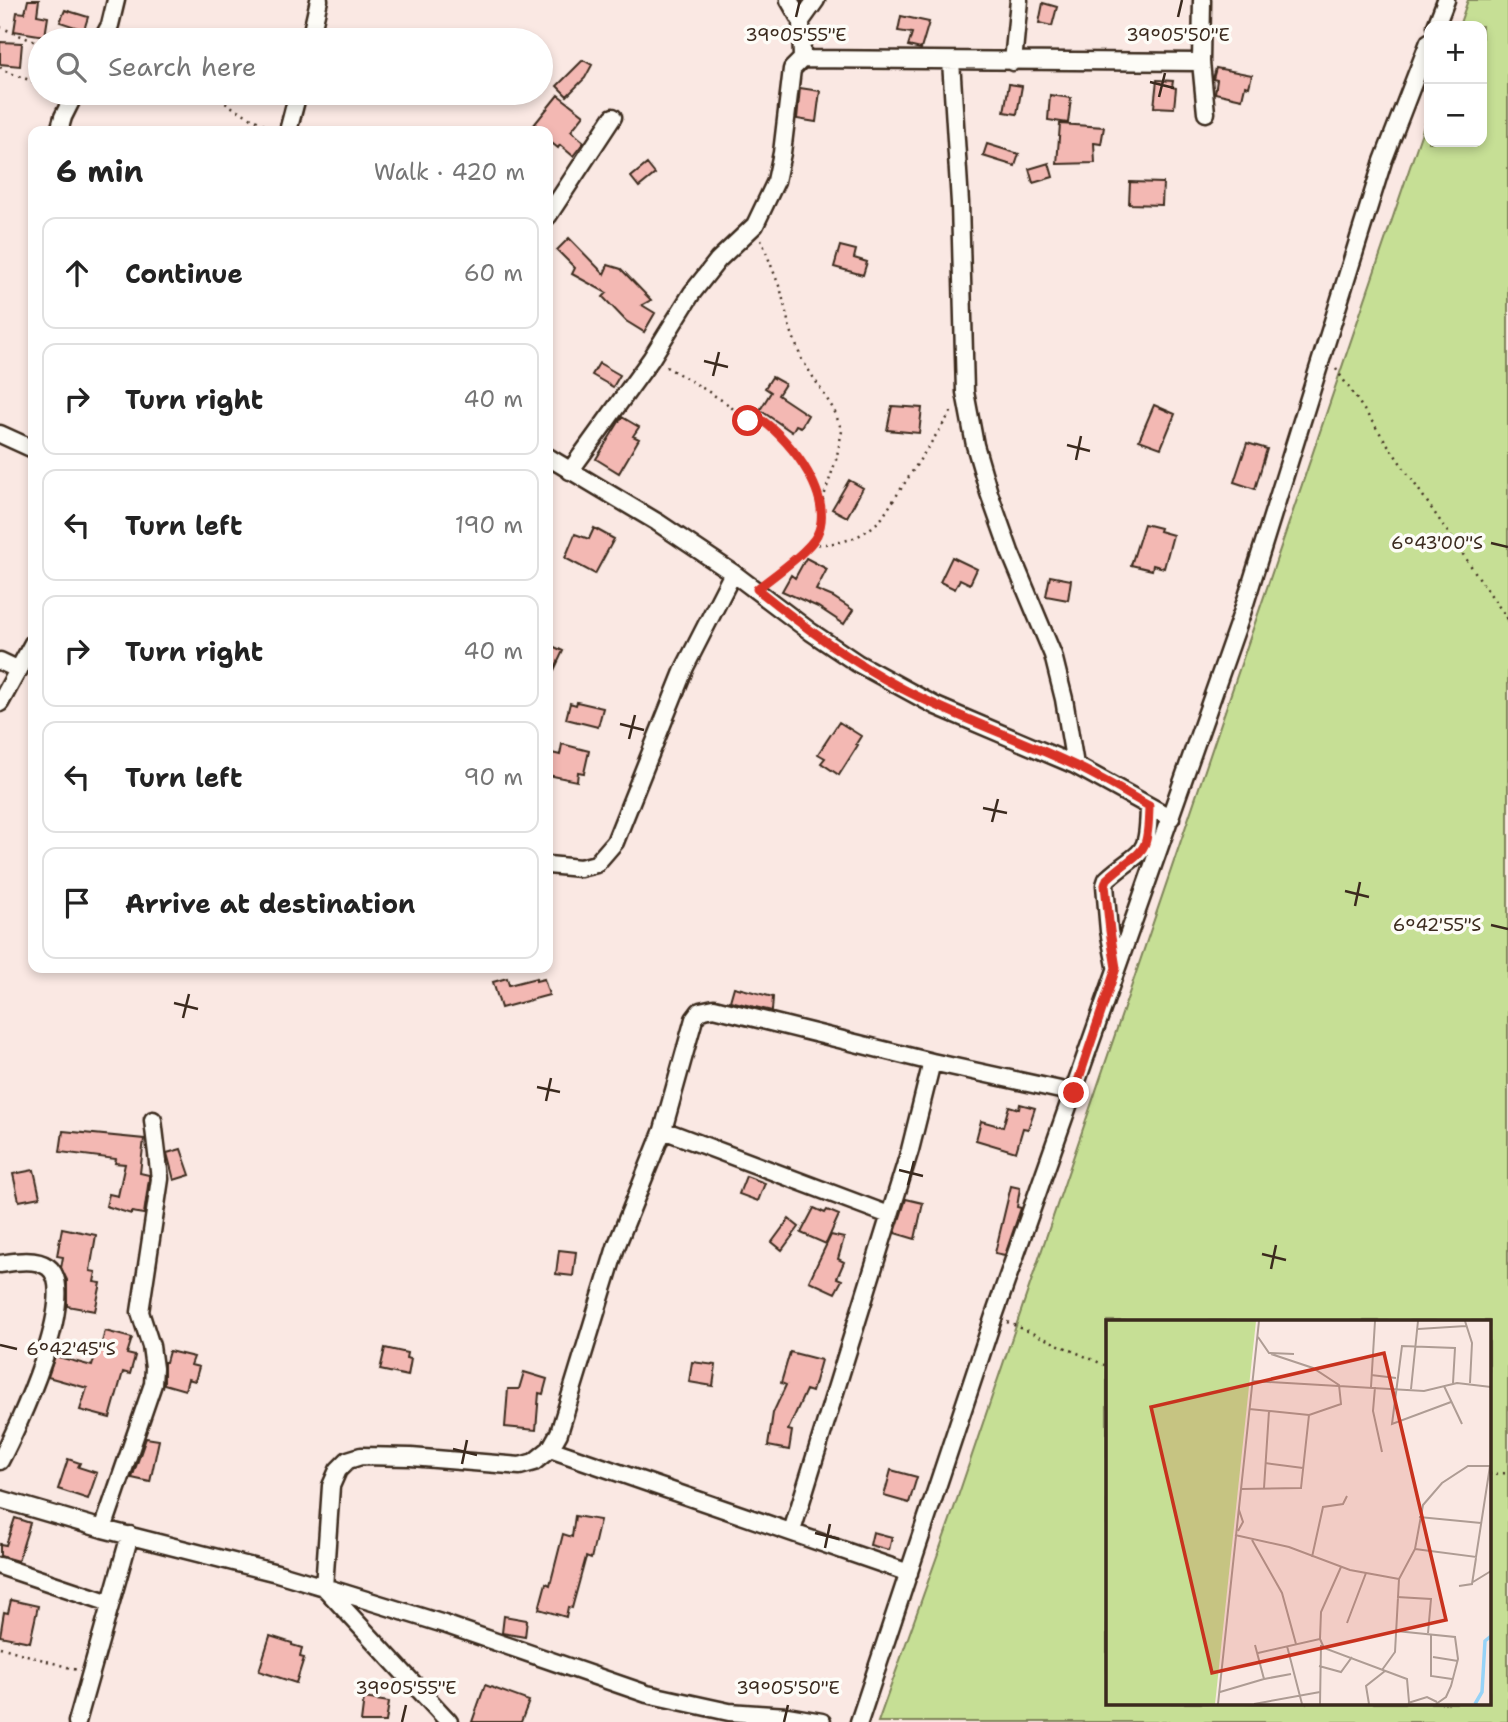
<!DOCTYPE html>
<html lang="en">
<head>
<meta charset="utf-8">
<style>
	:root { --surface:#fff; --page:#f2f2f2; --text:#222; --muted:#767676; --line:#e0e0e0 }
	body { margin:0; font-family:"Shantell Sans",sans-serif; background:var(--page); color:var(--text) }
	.controls { position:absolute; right:21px; top:21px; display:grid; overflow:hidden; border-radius:14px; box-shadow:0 4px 10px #0003 }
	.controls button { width:63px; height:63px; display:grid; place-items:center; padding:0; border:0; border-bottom:2px solid var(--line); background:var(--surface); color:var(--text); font:35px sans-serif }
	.stop { position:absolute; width:21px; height:21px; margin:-16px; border:5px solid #d93025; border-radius:50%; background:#fff }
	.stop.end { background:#d93025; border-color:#fff; box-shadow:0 2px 7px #0008 }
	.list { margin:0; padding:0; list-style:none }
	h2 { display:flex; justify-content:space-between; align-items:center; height:91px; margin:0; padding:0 28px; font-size:30px }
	h2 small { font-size:23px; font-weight:400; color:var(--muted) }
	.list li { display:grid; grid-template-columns:46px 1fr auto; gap:21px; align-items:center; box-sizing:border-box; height:112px; margin:0 14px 14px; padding:0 14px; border:2px solid var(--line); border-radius:14px }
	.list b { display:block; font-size:26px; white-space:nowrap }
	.list em { font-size:23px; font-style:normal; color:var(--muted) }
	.icon { flex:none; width:38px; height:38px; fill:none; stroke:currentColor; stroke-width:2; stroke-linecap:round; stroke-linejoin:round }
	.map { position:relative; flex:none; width:1508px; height:1722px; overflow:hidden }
	.search { position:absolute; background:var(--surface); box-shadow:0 4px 10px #0003; left:28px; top:28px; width:525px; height:77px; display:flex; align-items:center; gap:18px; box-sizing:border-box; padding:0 24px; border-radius:38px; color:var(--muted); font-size:26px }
	.panel { position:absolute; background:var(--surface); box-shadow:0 4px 10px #0003; left:28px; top:126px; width:525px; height:847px; border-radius:14px }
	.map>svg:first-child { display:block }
	.green { fill:#c6df95; stroke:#80845a; stroke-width:2; fill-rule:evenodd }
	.building { fill:#f3b8b3; stroke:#3b2a1e; stroke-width:2 }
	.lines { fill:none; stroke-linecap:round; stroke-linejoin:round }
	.street-casing { stroke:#3b2a1e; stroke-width:21 }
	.path { stroke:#3b2a1e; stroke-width:2.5; stroke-dasharray:2 5; stroke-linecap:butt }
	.street { stroke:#fdfcf7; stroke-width:16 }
	.route { stroke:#d93025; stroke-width:9 }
	.ticks { fill:none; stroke:#3b2a1e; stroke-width:2.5 }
	.inset-river { fill:none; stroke:#96d3f7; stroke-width:3.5 }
	.inset-road { fill:none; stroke:#ae9c94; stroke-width:2 }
	.view { fill:#c8321e; fill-opacity:0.15; stroke:#c8321e; stroke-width:3.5 }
	.inset-edge { fill:none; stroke:#3b2a1e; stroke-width:3.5 }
	.ticks-label { font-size:18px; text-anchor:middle; fill:#3b2a1e; stroke:#fdfcf7; stroke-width:7; stroke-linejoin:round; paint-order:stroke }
</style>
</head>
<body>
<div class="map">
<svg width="1508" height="1722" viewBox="0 0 1508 1722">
	<rect width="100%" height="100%" fill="#fae8e3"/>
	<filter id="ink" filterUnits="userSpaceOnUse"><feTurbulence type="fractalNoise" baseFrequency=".0143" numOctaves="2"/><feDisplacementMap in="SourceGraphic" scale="14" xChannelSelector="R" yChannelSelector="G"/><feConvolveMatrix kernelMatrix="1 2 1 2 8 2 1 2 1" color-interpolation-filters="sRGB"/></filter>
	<g filter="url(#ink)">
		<!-- green -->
		<path class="green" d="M1468,0H1508V1722H878L951,1517L1429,111V142H1482V26H1459ZM1107,1321H1489V1703H1107Z"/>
		<!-- building -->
		<path class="building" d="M28,0H39L37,15L48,17L45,36L14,31L17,12L25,13Z
			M1043,3L1057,7L1052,26L1039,23Z
			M65,10L88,17L84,30L60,22Z
			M901,16L929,22L921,49L908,46L912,33L898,31Z
			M0,42L22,43L20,66L0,64Z
			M583,60L592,65L585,78L567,96L557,86Z
			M1216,68L1252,75L1249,87L1245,86L1242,99L1215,93L1217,80L1213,79Z
			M1157,80L1173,81L1172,87L1176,88L1174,108L1154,107Z
			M1009,84L1022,86L1017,114L1004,112Z
			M800,88L820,91L816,122L797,119Z
			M558,95L584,115L571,131L584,142L573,156L560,145L558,148L548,140V131H529Z
			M1050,95L1071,98L1068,123L1048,120Z
			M1060,124L1104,127L1101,144L1094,143L1095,163L1057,164Z
			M987,144L1019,154L1015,166L983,156Z
			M1049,163L1053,177L1033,183L1029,169Z
			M647,164L655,174L639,187L631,177Z
			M1130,182L1163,183L1162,205L1129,204Z
			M569,238L604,274L608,265L621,269L651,300L642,305L655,313L644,332L626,321L603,297L607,293L572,274L575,268L557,250Z
			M840,246L856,250L854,258L867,262L863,275L834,267Z
			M599,363L620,375L613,387L592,375Z
			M772,377L785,384L778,395L808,415L801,427L796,425L792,432L760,410L771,392L765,388Z
			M1154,405L1175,414L1161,448L1139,440Z
			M892,406L922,408L919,433L887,430Z
			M622,417L639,427L633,436L639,439L619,473L596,459Z
			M1247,443L1267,449L1255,489L1234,482Z
			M849,480L863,488L847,517L832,509Z
			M1144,524L1160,528L1159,531L1173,535L1164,568L1153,565L1152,570L1131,565Z
			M594,528L614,539L595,574L565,558L575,534L589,539Z
			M952,557L977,569L970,584L960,579L955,589L940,582Z
			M806,558L827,569L816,590L833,597L853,610L844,624L818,607L782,591L791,575L795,578Z
			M1050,576L1071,580L1068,600L1046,596Z
			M548,644L563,651L548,683Z
			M577,702L603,708L598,727L566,719L570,703L576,705Z
			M839,722L861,736L856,744L858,745L839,775L821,763L825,758L818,754Z
			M562,744L589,751L584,773L578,772L577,781L548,775V752L560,755Z
			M507,978L509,985L536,978V981L544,979L549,995L501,1008L493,982Z
			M734,987L773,997L772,1011L730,1001Z
			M1020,1104L1035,1108L1028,1129L1023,1128L1016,1152L976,1140L981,1121L1003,1127L1009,1106L1019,1109Z
			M63,1131L144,1139L140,1173L149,1175V1179L144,1214L131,1212V1214L106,1206L109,1194L118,1196L125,1164L115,1163L116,1159L60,1152Z
			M181,1149L190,1175L174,1180L167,1153Z
			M34,1170L40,1197L19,1201L13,1174Z
			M746,1176L765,1183L758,1201L739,1194Z
			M1011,1186L1020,1188L1017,1207L1021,1208L1005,1255L995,1253Z
			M906,1199L923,1203L915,1239L895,1233Z
			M814,1208L825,1213L827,1210L839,1215L826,1244L801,1233Z
			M789,1219L799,1227L782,1250L772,1242Z
			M62,1228L96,1235L90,1271L96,1272L94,1282L101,1283L95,1311L67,1306V1280L61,1268L63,1257L57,1256Z
			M831,1235L844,1238L838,1259L844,1262L837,1278L842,1280L835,1293L809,1281Z
			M559,1250L576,1252L573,1276L556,1274Z
			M105,1331L132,1338L127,1354L135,1356L130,1374L123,1372L110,1418L80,1410L87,1388L48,1377L55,1356L92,1366L98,1345L101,1346Z
			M385,1348L407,1353L406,1358L411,1359L408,1376L380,1370Z
			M169,1351L194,1357L191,1365L199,1367L195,1381L188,1379L185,1390L164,1384V1362H166Z
			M790,1352L821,1360L812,1392L806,1390L788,1430L792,1431L789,1450L768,1446L773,1413L786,1385L781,1383Z
			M692,1362L716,1365L713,1386L689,1382Z
			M524,1372L547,1379L543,1394L539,1393L536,1430L505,1427L508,1389H519Z
			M146,1438L159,1440L150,1482L132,1478Z
			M68,1459L80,1463L78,1467L97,1473L88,1499L58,1489Z
			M891,1470L917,1477L909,1503L884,1496Z
			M575,1516L600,1520L591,1559L586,1557L572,1608L568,1607L566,1617L539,1609L546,1583L550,1585L563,1534L572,1537Z
			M15,1518L30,1523L18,1561L0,1556V1544L6,1545Z
			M873,1532L892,1537L889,1550L870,1545Z
			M11,1600L38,1606L30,1642L0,1636L4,1612L8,1613Z
			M504,1616L527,1620L525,1637L502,1633Z
			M270,1636L292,1643V1645L302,1648L300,1657L304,1658L296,1683L259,1671Z
			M485,1685L529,1701L521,1722H472Z
			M364,1698L389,1702L386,1722H361Z"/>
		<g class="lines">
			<!-- street casing -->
			<g class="street-casing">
				<path id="street" d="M789,0L801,21L802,59
					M1202,0L1201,62L1206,113
					M801,21L816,0
					M1436,26L1446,0
					M102,40L110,25L116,0
					M310,40L319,0
					M951,61L960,203L965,392L975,445L989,493L1010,552L1053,655L1064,699L1075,765
					M1013,62L1019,0
					M59,131L63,117L75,93
					M288,131L298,93
					M548,216L613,117
					M0,434L33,449
					M548,457L657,522L733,573L811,632L857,663L936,706L1075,765L1171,818
					M570,471L651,359L692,293L718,260L755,225L776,181L782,153L792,69L802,59L1201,62
					M0,661L19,670
					M0,703L33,643
					M548,865L580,868L596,864L615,842L685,667L733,573
					M1116,966L1109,931L1105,885L1107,879C1143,847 1148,860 1149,806
					M663,1130L889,1215
					M0,1264C14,1262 35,1258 48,1267C82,1291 16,1431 0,1461
					M550,1449L909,1573
					M0,1499L103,1529L277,1573L324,1587L444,1624L647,1694L729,1712L787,1716L822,1722
					M103,1529L153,1384L154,1368L151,1346L140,1312L160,1179L153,1120
					M792,1531L910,1150L932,1062
					M0,1566L110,1603
					M77,1722L130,1535
					M449,1722L324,1587L331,1486L338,1470L348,1460L361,1456L411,1457L520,1466L534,1462L550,1449L559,1433L616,1247L663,1130L694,1019L700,1011L714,1008L932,1062L1074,1093
					M859,1722L994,1316L1242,613L1383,161L1429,42"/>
			</g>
			<!-- path -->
			<path class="path" d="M0,27L40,44
				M0,67L5,71L40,84
				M207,93L273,130
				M761,239L781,291L789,325L801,358L834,410L842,431L836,460L821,505
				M666,367C687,378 706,390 726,403C733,408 739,415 747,420C753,424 759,418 767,423C794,442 832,500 817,533C809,552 784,568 768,581
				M1336,369L1508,620
				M811,545C842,543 859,541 882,518L953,409
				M1007,1322L1107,1366
				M1489,1474L1508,1473
				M0,1647L77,1670"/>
			<!-- street -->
			<use href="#street" class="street"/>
		</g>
	</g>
	<g class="lines" filter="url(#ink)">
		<!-- route -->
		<path class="route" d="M748,421H763C792,442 835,498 817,535C809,551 772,577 757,589C804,627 850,661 903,689C958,718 1018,738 1074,765C1100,777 1124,792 1149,806C1148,860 1143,846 1107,879L1105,885L1110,931L1116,968L1074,1093"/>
	</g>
	<!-- ticks -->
	<path class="ticks" d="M796,17L800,0M1178,17L1182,0M1150,82L1174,88M1159,97L1165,73M704,361L728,367M713,376L719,352M1067,445L1090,451M1076,460L1081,436M1491,543L1508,547M620,724L644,730M629,739L635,715M983,808L1007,813M992,822L998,799M1345,891L1369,897M1355,906L1360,882M1491,925L1508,929M174,1003L198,1009M183,1018L189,994M537,1087L560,1092M546,1101L551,1078M899,1170L923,1176M908,1185L914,1161M1262,1254L1286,1260M1271,1269L1276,1245M0,1345L17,1349M453,1449L477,1455M462,1464L467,1440M815,1533L839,1539M825,1548L830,1524M402,1722L406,1705M784,1722L788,1705"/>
	<!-- overview -->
	<g transform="translate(1106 1320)">
		<rect width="385" height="385" fill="#fae8e3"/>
		<path d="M0,1H150L109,384H0Z" fill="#c6df95"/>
		<path class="inset-river" d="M369,384L376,372L379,321L385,316"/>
		<path class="inset-road" d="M359,1L366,23L364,63M312,9L360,6M152,17L163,33L188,34M265,55L290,58M146,61L318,71L351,63L385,67M338,66L356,104M265,67L269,1M269,67L267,91L276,132M305,69L312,1M345,82L286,104L296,26L349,28L347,63M143,89L203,95M159,143L197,148M158,168L163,91M135,169L195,168L203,95L235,84L233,65L207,48L165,34M313,197L375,203M132,211L137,202L133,190M129,215L183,227L244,250L293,259M146,220L176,273L190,324M309,229L370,237L384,146M206,237L217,187L237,184L241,176M367,262L385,251M353,266L366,264L370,238M291,277L325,279L322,313M241,303L260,253M290,311L349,317L352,339L345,366L340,377L330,384M325,314V356L346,359M214,319L218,328L301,359L303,382M149,325L158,359L185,354M181,326L196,384M152,333L214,319L215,292L235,247M327,337L352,341M213,346L235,352L246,337M276,350L289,332L293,259L309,229L317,185L336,163L362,146H385M114,372L158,359M302,383L321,377L331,382M112,384L153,1M148,384L214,372M214,384L215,325M263,384L260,366L279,351"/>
		<path class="view" d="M278,33L340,300L106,353L45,87Z"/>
		<rect width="385" height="385" class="inset-edge"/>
	</g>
	<g class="ticks-label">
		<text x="796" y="41">39°05'55"E</text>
		<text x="1178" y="41">39°05'50"E</text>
		<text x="1437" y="549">6°43'00"S</text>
		<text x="1437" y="931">6°42'55"S</text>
		<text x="71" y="1355">6°42'45"S</text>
		<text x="406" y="1694">39°05'55"E</text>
		<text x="788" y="1694">39°05'50"E</text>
	</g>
</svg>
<div class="controls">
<button>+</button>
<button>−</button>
</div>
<div class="stop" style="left:748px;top:421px"></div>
<div class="stop end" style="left:1074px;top:1093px"></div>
<div class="search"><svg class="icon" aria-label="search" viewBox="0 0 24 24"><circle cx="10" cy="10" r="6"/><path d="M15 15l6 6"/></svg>Search here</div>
<section class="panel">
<h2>6 min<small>Walk · 420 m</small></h2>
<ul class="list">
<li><svg class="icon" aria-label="ahead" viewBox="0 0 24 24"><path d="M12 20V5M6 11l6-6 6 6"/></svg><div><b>Continue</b></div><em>60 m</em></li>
<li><svg class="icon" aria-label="right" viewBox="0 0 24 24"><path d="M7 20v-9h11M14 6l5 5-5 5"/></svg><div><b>Turn right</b></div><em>40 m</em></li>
<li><svg class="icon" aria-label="left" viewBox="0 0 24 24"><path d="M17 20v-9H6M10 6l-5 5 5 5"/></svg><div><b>Turn left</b></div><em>190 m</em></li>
<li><svg class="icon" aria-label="right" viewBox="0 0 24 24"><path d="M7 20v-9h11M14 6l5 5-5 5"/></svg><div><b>Turn right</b></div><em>40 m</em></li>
<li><svg class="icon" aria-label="left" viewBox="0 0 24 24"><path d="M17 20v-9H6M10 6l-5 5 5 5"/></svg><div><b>Turn left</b></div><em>90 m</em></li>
<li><svg class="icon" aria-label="arrive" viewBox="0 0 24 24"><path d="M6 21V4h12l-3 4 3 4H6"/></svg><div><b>Arrive at destination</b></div></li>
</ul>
</section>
</div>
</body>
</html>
